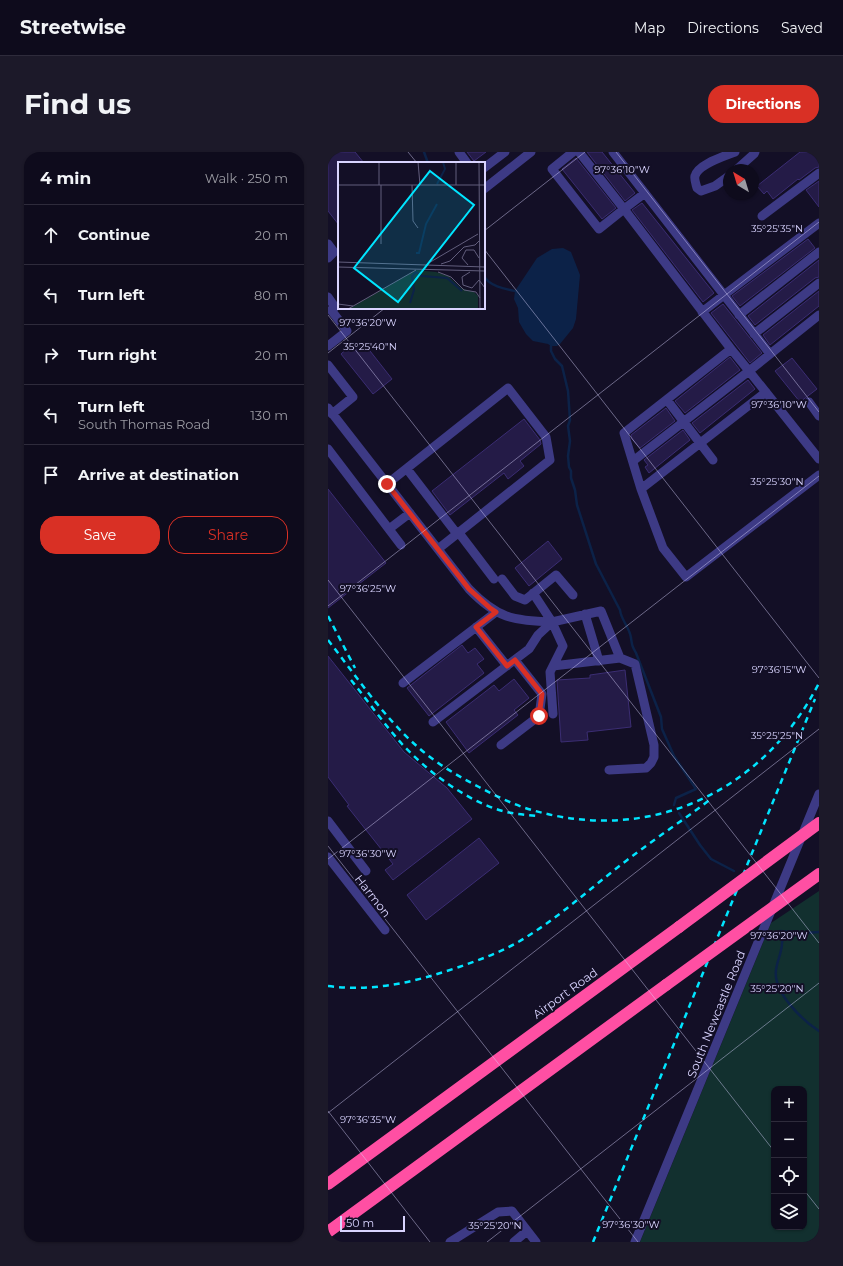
<!DOCTYPE html>
<html lang="en">
<head>
<meta charset="utf-8">
<style>
	:root { --surface:#0e0b1c; --page:#1c1929; --text:#f1f3f6; --muted:#9b9ba3; --line:#2e2b3b; --accent:#d93025 }
	body { margin:0; font-family:Montserrat,sans-serif; background:var(--page); color:var(--text) }
	.controls { position:absolute; right:12px; bottom:12px; display:grid; overflow:hidden; border-radius:8px; box-shadow:0 1px 3px #0004 }
	.controls button { width:36px; height:36px; display:grid; place-items:center; padding:0; border:0; border-bottom:1px solid var(--line); background:var(--surface); color:var(--text); font:20px sans-serif }
	.compass { position:absolute; left:395px; top:12px; width:36px; height:36px; border-radius:50%; background:var(--surface); box-shadow:0 1px 3px #0004; rotate:322deg }
	.scale { position:absolute; left:12px; bottom:10px; width:65px; box-sizing:border-box; padding-left:4px; border:2px solid #d9d4ff; border-top:0; font-size:11px; line-height:14px; white-space:nowrap; color:#d9d4ff; -webkit-text-stroke:3px #130f26; paint-order:stroke }
	.stop { position:absolute; width:12px; height:12px; margin:-9px; border:3px solid #d93025; border-radius:50%; background:#fff }
	.stop.end { background:#d93025; border-color:#fff; box-shadow:0 1px 4px #0008 }
	.list { margin:0; padding:0; list-style:none }
	h2 { display:flex; justify-content:space-between; align-items:center; height:52px; margin:0; padding:0 16px; font-size:17px }
	h2 small { font-size:13px; font-weight:400; color:var(--muted) }
	.list li { display:grid; grid-template-columns:26px 1fr auto; gap:12px; align-items:center; box-sizing:border-box; height:60px; padding:0 16px; border-top:1px solid var(--line) }
	.list b { display:block; font-size:15px; white-space:nowrap }
	.list p { margin:0; font-size:13px; white-space:nowrap; color:var(--muted) }
	.list em { font-size:13px; font-style:normal; color:var(--muted) }
	.actions { display:flex; gap:8px; padding:12px 16px }
	.actions a { flex:1; padding:9px 0; border:1px solid var(--accent); border-radius:16px; text-align:center; font-size:14px; color:var(--accent) }
	.actions .main { background:var(--accent); color:#fff }
	.icon { flex:none; width:22px; height:22px; fill:none; stroke:currentColor; stroke-width:2; stroke-linecap:round; stroke-linejoin:round }
	.map { position:relative; flex:none; width:491px; height:1090px; overflow:hidden; border-radius:16px }
	header { display:flex; align-items:center; gap:24px; box-sizing:border-box; height:56px; padding:0 20px; background:var(--surface); border-bottom:1px solid var(--line) }
	header strong { font-size:19px }
	nav { display:flex; gap:22px; margin-inline-start:auto; font-size:14px }
	.intro { display:flex; align-items:center; justify-content:space-between; box-sizing:border-box; height:96px; padding:0 24px }
	h1 { margin:0; font-size:28px }
	.button { padding:10px 18px; border-radius:16px; background:var(--accent); color:#fff; font-size:14px; font-weight:700 }
	main { display:flex; gap:24px; padding:0 24px }
	aside { flex:1; background:var(--surface); border-radius:16px; box-shadow:0 1px 3px #0004 }
	.map>svg:first-child { display:block }
	.green { fill:#12302f; fill-rule:evenodd }
	.water { fill:#0c2248 }
	.lines { fill:none; stroke-linecap:round; stroke-linejoin:round }
	.stream { stroke:#0c2248; stroke-width:2.5 }
	.building { fill:#241b47; stroke:#3b2d73 }
	.minor { stroke:#3d3a85; stroke-width:9 }
	.highway { stroke:#ff4fa3; stroke-width:12 }
	.rail { stroke:#00e5ff; stroke-width:2.5; stroke-dasharray:6 5; stroke-linecap:butt }
	.highway-bridge { stroke:#ff4fa3; stroke-width:12 }
	.route { stroke:#d93025; stroke-width:5 }
	.ticks { fill:none; stroke:#d9d4ff; stroke-width:1; stroke-opacity:0.45 }
	.labels { text-anchor:middle; dominant-baseline:central; stroke-width:4; stroke-linejoin:round; paint-order:stroke }
	.street-label { font-size:12px; fill:#d9d4ff; stroke:#130f26 }
	.inset-river { fill:none; stroke:#0c2248; stroke-width:2 }
	.inset-road { fill:none; stroke:#625e7d; stroke-width:1 }
	.view { fill:#00e5ff; fill-opacity:0.15; stroke:#00e5ff; stroke-width:2 }
	.inset-edge { fill:none; stroke:#d9d4ff; stroke-width:2 }
	.ticks-label { font-size:10px; text-anchor:middle; fill:#d9d4ff; stroke:#130f26; stroke-width:4; stroke-linejoin:round; paint-order:stroke }
</style>
</head>
<body>
<header>
<strong>Streetwise</strong>
<nav><a>Map</a><a>Directions</a><a>Saved</a></nav>
</header>
<div class="intro"><h1>Find us</h1><a class="button">Directions</a></div>
<main>
<aside>
<h2>4 min<small>Walk · 250 m</small></h2>
<ul class="list">
<li><svg class="icon" aria-label="ahead" viewBox="0 0 24 24"><path d="M12 20V5M6 11l6-6 6 6"/></svg><div><b>Continue</b></div><em>20 m</em></li>
<li><svg class="icon" aria-label="left" viewBox="0 0 24 24"><path d="M17 20v-9H6M10 6l-5 5 5 5"/></svg><div><b>Turn left</b></div><em>80 m</em></li>
<li><svg class="icon" aria-label="right" viewBox="0 0 24 24"><path d="M7 20v-9h11M14 6l5 5-5 5"/></svg><div><b>Turn right</b></div><em>20 m</em></li>
<li><svg class="icon" aria-label="left" viewBox="0 0 24 24"><path d="M17 20v-9H6M10 6l-5 5 5 5"/></svg><div><b>Turn left</b><p>South Thomas Road</p></div><em>130 m</em></li>
<li><svg class="icon" aria-label="arrive" viewBox="0 0 24 24"><path d="M6 21V4h12l-3 4 3 4H6"/></svg><div><b>Arrive at destination</b></div></li>
</ul>
<div class="actions"><a class="main">Save</a><a>Share</a></div>
</aside>
<div class="map">
<svg width="491" height="1090" viewBox="0 0 491 1090">
	<rect width="100%" height="100%" fill="#130f26"/>
	<!-- green -->
	<path class="green" d="M491,739V1090H312L443,771ZM446,937H476V1075H446Z"/>
	<!-- water -->
	<path class="water" d="M235,96L243,100L252,123L248,167L245,176L232,192L229,194H223L220,192L205,189L198,182L191,170L190,156L186,147L187,139L209,106L224,97Z"/>
	<g class="lines">
		<!-- stream -->
		<path class="stream" d="M96,0L100,11
			M156,124C161,134 177,137 187,139
			M223,194V199L227,207L234,214L240,239L242,268L240,274L242,289L240,304L241,315L243,319V326L247,338L249,353L268,412L292,458C293,468 302,476 303,486C304,493 304,494 308,501L333,565L334,577L346,604L368,637L348,646L346,653
			M351,661L372,693L383,707L406,719
			M491,780L477,781L452,779C453,782 455,787 454,791C454,800 449,809 448,818C445,840 474,868 491,879"/>
	</g>
	<!-- building -->
	<path class="building" d="M0,0H27L36,11H11V73L0,59Z
		M139,0H158L146,9Z
		M259,0H274L307,41L297,49Z
		M472,0H491V15L487,16L471,28L470,27L445,47L439,39L436,42L429,34Z
		M248,6L288,56L274,67L234,17Z
		M491,29V55L478,38Z
		M314,51L386,141L375,150L304,58Z
		M480,87L487,96L412,154L404,144Z
		M491,108V125L487,126L427,173L420,164Z
		M491,139V154L442,193L435,183Z
		M395,152L434,201L422,211L383,161Z
		M35,190L64,227L45,242L13,202L22,194L25,198Z
		M402,205L412,218L357,261L347,249Z
		M464,206L489,237L472,250L447,219Z
		M420,228L427,237L372,281L364,271Z
		M338,256L347,269L312,296L304,287L303,283Z
		M196,267L212,288L213,292L192,309L196,314L180,327L176,321L122,363L104,339Z
		M355,278L362,288L321,321L317,315L320,313L316,308Z
		M0,337L58,411L0,456Z
		M220,389L234,407L201,434L187,416Z
		M134,493L140,501L147,496L156,507L149,512L156,521L101,564L79,536Z
		M0,504L76,600L119,636L144,667L65,728L57,718L65,712L19,654L21,653L0,625Z
		M297,518L303,575L259,580L260,588L233,590L229,528L262,526V523Z
		M186,527L201,546L186,558L190,563L141,601L118,570L166,533L171,539Z
		M151,686L171,711L98,768L79,743Z"/>
	<g class="lines">
		<!-- minor -->
		<path class="minor" d="M131,0L139,11
			M245,0L224,17L271,77L296,57L403,197L296,281L313,337L335,396L358,425L491,323
			M251,0L296,57L317,41
			M285,0L396,143L491,71
			M156,16L177,0
			M408,18L426,2L427,0
			M401,24L387,34L373,39L369,36C368,32 366,27 367,24C370,12 397,4 407,0
			M156,37L203,0
			M434,64L491,21
			M0,92L6,100L0,106
			M0,145L7,155
			M374,160L396,143L442,202
			M411,163L491,100
			M491,163L421,219L491,307
			M426,182L491,131
			M0,194L19,179L3,158
			M0,213L25,245L4,262
			M339,248L385,308
			M481,250L491,264
			M0,256L141,437C169,466 185,469 224,470
			M0,297L73,393
			M305,309L421,219L403,197
			M79,317L129,382
			M59,332L180,236L218,285L222,308L110,397
			M313,337L438,240
			M61,377L82,361
			M131,381L166,427
			M174,427L187,444L197,448L228,423L245,443
			M205,441L224,470L235,494L222,520L225,562
			M257,462L271,509
			M148,475L179,514
			M75,531L168,460
			M105,570L201,497L210,483L224,470L273,459L292,506L225,514
			M173,593L211,564L214,542L187,508
			M281,618L318,616L323,611L326,605V593L307,512L292,506
			M0,669L38,719
			M0,705L57,778
			M122,1090L170,1060L184,1059L208,1090
			M186,1090L199,1079
			M307,1090L491,642"/>
		<!-- highway -->
		<path class="highway" d="M0,1032L351,775
			M0,1080L338,833"/>
		<!-- rail -->
		<path class="rail" d="M0,464L27,516
			M0,488C28,524 57,567 91,596C109,612 130,624 151,635C168,644 186,653 204,658C323,693 436,639 491,531
			M23,528C40,549 56,572 74,592C99,619 136,647 171,658C184,662 197,663 210,664
			M0,834C47,840 87,830 131,815C154,807 179,798 200,784C235,762 265,734 298,709C326,687 356,668 384,646
			M265,1090L487,547"/>
		<!-- highway-bridge -->
		<path class="highway-bridge" d="M351,775L491,671
			M338,833L491,722"/>
	</g>
	<g class="lines">
		<!-- route -->
		<path class="route" d="M59,332L141,437L162,456L168,460L148,475L179,514L187,508L214,542L211,564"/>
	</g>
	<!-- ticks -->
	<path class="ticks" d="M80,0L89,11M288,0L491,260M156,79L257,0M156,97L491,526M0,163L491,791M0,201L57,156M0,428L446,999M0,454L491,70M0,694L310,1090M0,707L491,324M0,959L102,1090M0,961L491,577M476,1038L491,1057M159,1090L491,831M483,1090L491,1084"/>
	<g class="labels">
		<!-- street labels -->
		<g class="street-label">
			<text transform="translate(45 744) rotate(52)">Harmon</text>
			<text transform="translate(237 841) rotate(-36)">Airport Road</text>
			<text transform="translate(388 862) rotate(-68)">South Newcastle Road</text>
		</g>
	</g>
	<!-- overview -->
	<g transform="translate(10 10)">
		<rect width="147" height="147" fill="#130f26"/>
		<path d="M78,108L98,110L110,114L123,126L136,130L140,134V147H11Z" fill="#12302f"/>
		<path class="inset-river" d="M99,22L107,7L105,0M78,91H81L88,62L99,42M72,141L76,128L74,114L78,110L84,114L109,116L124,129"/>
		<path class="inset-road" d="M41,0V23M80,0L82,23M141,0L142,147M0,23H147M43,23V82M74,23L75,59L80,66M118,23V0M0,100L147,105M89,102L140,72M103,102L112,99L126,85L137,83L141,79M130,103L124,96L128,88H136L141,96M0,105L147,109M100,110L113,115L126,128L138,130L142,136M132,110L124,115L125,123L134,126L141,118L147,126M0,142L15,144M10,147L78,108"/>
		<path class="view" d="M92,9L136,43L60,140L16,106Z"/>
		<rect width="147" height="147" class="inset-edge"/>
	</g>
	<g class="ticks-label">
		<text x="294" y="21">97°36'10"W</text>
		<text x="449" y="80">35°25'35"N</text>
		<text x="40" y="174">97°36'20"W</text>
		<text x="42" y="198">35°25'40"N</text>
		<text x="451" y="256">97°36'10"W</text>
		<text x="449" y="333">35°25'30"N</text>
		<text x="40" y="440">97°36'25"W</text>
		<text x="451" y="521">97°36'15"W</text>
		<text x="449" y="587">35°25'25"N</text>
		<text x="40" y="705">97°36'30"W</text>
		<text x="451" y="787">97°36'20"W</text>
		<text x="449" y="840">35°25'20"N</text>
		<text x="40" y="971">97°36'35"W</text>
		<text x="303" y="1076">97°36'30"W</text>
		<text x="167" y="1077">35°25'20"N</text>
	</g>
</svg>
<div class="controls">
<button>+</button>
<button>−</button>
<button><svg class="icon" aria-label="locate" viewBox="0 0 24 24"><circle cx="12" cy="12" r="6"/><path d="M12 2v4M12 18v4M2 12h4M18 12h4"/></svg></button>
<button><svg class="icon" aria-label="layers" viewBox="0 0 24 24"><path d="M12 4l9 5-9 5-9-5zM3 14l9 5 9-5"/></svg></button>
</div>
<svg class="compass" viewBox="-18 -18 36 36"><path d="M0-13l5 13h-10z" fill="#e53935"/><path d="M0 13l5-13h-10z" fill="#9b9ba3"/></svg>
<div class="scale">50 m</div>
<div class="stop" style="left:211px;top:564px"></div>
<div class="stop end" style="left:59px;top:332px"></div>
</div>
</main>
</body>
</html>
